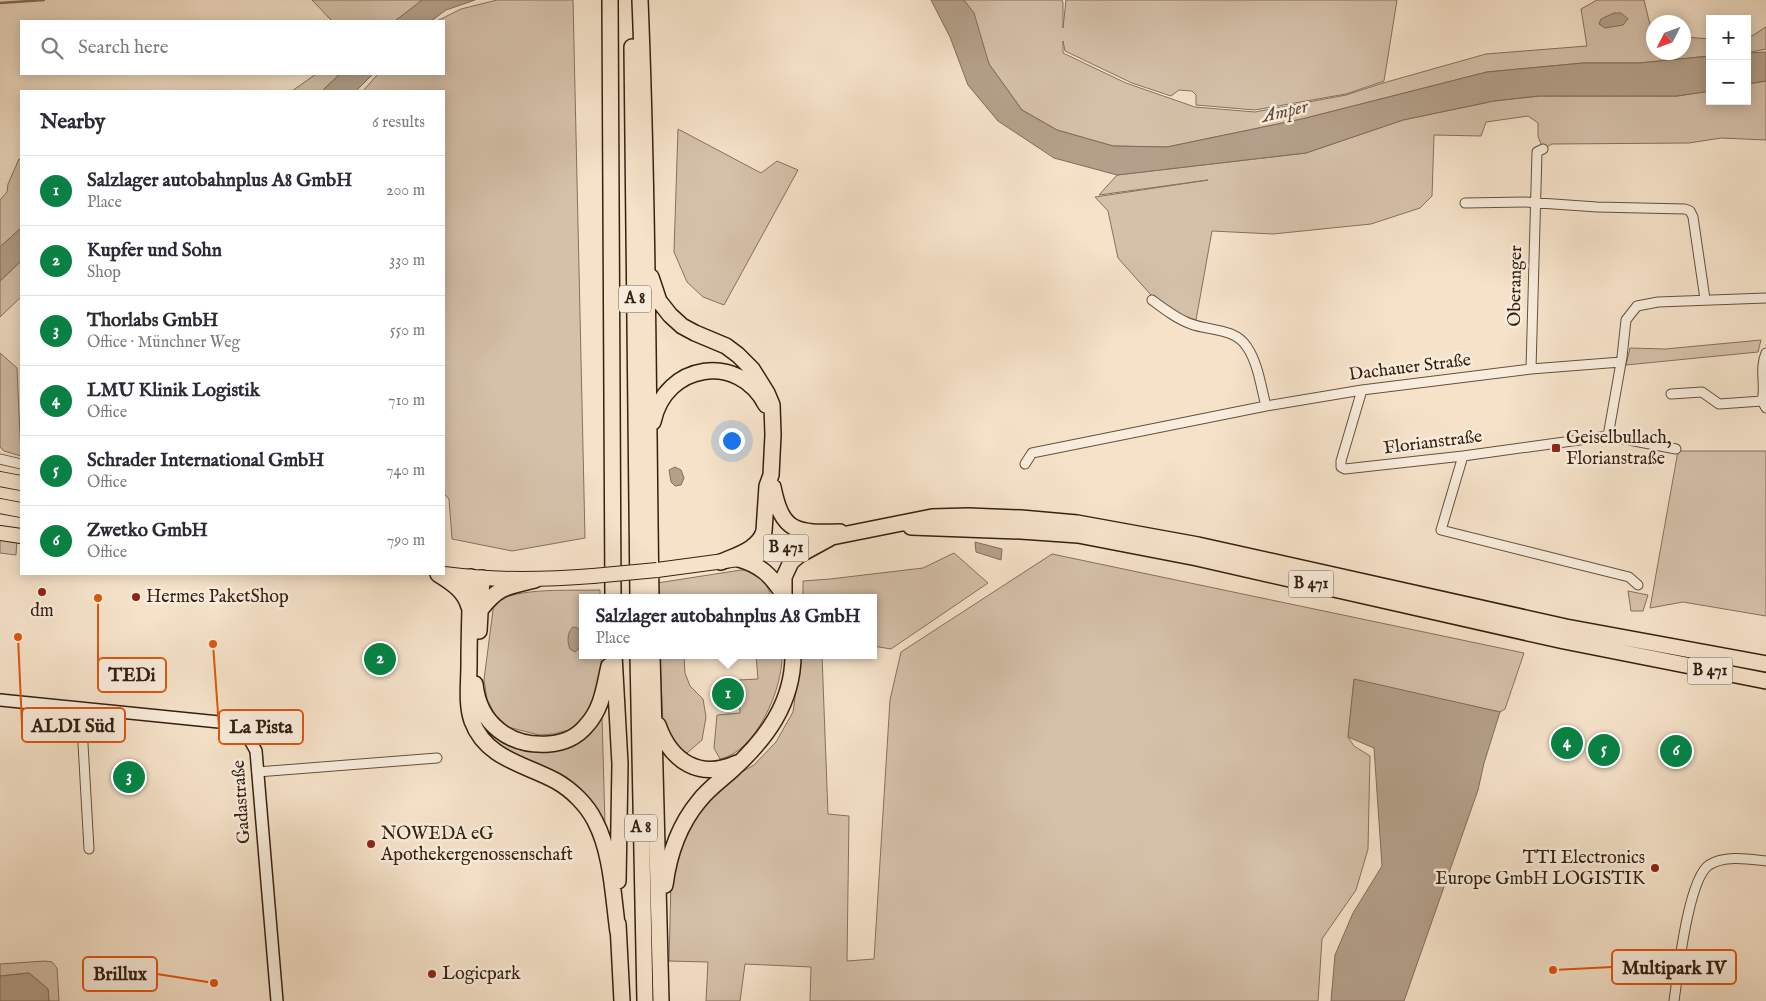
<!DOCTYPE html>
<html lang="en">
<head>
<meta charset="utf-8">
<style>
	:root { --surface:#fff; --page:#f7f7f7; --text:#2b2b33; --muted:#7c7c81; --line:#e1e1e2; --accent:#0b8043 }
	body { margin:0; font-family:"IM FELL English",serif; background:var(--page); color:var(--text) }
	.controls { position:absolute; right:15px; top:15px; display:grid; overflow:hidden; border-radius:0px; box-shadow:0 2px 12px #0003 }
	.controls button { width:45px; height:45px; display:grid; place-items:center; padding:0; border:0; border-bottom:1px solid var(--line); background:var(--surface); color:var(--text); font:25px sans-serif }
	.compass { position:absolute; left:1646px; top:15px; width:45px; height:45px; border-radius:50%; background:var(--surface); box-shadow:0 2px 12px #0003; rotate:228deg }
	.you { position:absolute; left:731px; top:440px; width:18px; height:18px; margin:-12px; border:4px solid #fff; border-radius:50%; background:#1a73e8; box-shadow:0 0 0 8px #1a73e833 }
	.badge { display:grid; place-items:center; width:32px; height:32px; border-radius:50%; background:var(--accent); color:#fff; font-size:16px; font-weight:700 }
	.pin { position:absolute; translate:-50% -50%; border:2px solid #fff; box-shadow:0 1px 5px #0006 }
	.popup { position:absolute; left:579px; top:594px; width:298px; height:65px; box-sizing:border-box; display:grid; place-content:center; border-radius:0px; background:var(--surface); filter:drop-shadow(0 1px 4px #0005); font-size:16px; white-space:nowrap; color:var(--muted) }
	.popup b { font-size:19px; color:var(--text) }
	.popup::after { content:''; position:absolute; left:50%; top:100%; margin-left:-10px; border:10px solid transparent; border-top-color:var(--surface) }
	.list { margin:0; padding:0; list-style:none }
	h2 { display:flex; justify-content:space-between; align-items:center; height:65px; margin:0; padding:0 20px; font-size:21px }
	h2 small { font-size:16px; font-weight:400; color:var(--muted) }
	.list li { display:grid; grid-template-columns:32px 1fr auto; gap:15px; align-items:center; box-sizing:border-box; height:70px; padding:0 20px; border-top:1px solid var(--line) }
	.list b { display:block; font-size:19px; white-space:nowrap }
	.list p { margin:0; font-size:16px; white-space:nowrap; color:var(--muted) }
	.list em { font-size:16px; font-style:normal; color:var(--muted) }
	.icon { flex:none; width:28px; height:28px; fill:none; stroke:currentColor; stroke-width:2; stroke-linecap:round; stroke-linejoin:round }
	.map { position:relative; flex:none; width:1766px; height:1001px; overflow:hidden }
	.search { position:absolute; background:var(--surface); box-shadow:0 2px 12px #0003; left:20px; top:20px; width:425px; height:55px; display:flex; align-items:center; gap:12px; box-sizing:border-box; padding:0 18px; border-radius:0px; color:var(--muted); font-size:19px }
	.panel { position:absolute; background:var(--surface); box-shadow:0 2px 12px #0003; left:20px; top:90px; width:425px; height:485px; border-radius:0px }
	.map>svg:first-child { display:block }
	.green { fill:#d5c1aa; stroke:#86705e }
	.water { fill:#b4a08a; stroke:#826d5a }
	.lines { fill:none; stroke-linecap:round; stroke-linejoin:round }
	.stream { stroke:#826d5a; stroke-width:2.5 }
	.street-casing { stroke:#66503f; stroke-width:11 }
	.secondary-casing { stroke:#362011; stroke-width:14 }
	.primary-casing { stroke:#362011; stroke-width:16 }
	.highway-casing { stroke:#362011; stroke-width:18 }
	.street { stroke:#f8ecdc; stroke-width:9 }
	.secondary { stroke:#f8ecdc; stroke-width:11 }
	.primary { stroke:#f5e2c9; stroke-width:14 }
	.highway { stroke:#f5e2c9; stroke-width:15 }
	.primary-bridge-casing { stroke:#362011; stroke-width:16; stroke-linecap:butt }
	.primary-bridge { stroke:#f5e2c9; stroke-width:14 }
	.poi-dot { fill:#8f2418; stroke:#f8ecdc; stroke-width:2 }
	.labels { text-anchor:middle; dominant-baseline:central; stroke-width:5; stroke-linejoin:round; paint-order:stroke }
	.shield { fill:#f8ecdc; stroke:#705d4e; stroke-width:1 }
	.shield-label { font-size:16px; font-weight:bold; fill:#362011 }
	.street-label { font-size:18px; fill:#362011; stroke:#f8ecdc }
	.poi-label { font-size:18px; fill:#362011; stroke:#f8ecdc; text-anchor:start }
	.water-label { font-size:19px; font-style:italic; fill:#624d3b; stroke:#f8ecdc }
	.leader { fill:none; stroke:#df560c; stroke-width:2 }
	.callout-dot { fill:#df560c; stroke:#f8ecdc; stroke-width:2 }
	.callout { fill:#f8ecdc; stroke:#df560c; stroke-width:2 }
	.callout-label { font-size:19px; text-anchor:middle; font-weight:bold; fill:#362011 }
</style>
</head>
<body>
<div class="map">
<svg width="1766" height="1001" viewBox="0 0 1766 1001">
	<rect width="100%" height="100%" fill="#f5e2c9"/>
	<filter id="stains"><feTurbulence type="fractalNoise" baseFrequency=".004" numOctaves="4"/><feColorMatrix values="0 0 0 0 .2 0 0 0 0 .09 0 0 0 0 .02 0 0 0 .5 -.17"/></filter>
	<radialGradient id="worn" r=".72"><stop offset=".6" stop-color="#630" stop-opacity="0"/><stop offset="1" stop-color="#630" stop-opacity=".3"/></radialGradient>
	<!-- green -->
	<path class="green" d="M312,0H423L395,21H332Z
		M497,0H573L585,538L512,551L452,539L449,499L444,494V91H363L378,74H444V21H437L461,9Z
		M964,0H1062L1063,3V28L1066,0H1397L1384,81L1346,94L1255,110L1196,105V95L1192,91L1179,90L1171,96L1132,83L1065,51L1063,41V53L1126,83L1195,107L1255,112L1346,95L1383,83L1486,54L1587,46L1581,9L1597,0H1644L1652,33L1653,34L1654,52H1684V37L1710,39V56L1639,63H1583L1487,72L1302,119L1167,147L1113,146L1057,130L1022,110L989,64Z
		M1766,27V49L1747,53V39Z
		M316,74H340L322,91H292Z
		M1766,81V140L1721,138L1689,143L1552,144L1543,149L1538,136V123L1528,116L1486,122L1481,136L1434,135L1432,196L1420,208L1371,224L1273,234L1212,231L1196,320L1178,314L1159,304L1118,258L1108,211L1095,197L1208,180L1099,195L1117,175L1306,153L1403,120L1494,101L1539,96H1677L1710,91V101H1747V84Z
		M678,129L761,173L777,161L798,170L724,305L703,297L687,282L674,252Z
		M19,159L21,160V228L0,247V200L7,192L8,184Z
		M21,261V297L0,317V281Z
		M1761,340L1758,352L1626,365L1630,348L1665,349Z
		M0,353L17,368L21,456L4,451L0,447Z
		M1678,451H1766V616L1683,602L1650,608Z
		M0,536L17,539L16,555L0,553Z
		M954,553L988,583L891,649L873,646V598H803V581L830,579L923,568Z
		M1052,554L1524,653L1505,709L1500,712L1354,680L1348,737L1354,746L1370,756L1368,849L1356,890L1322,939L1318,1001H810L811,967L745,964L740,1001H706L708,962L669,961L671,882L678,849L695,810L719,785L754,765L776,742L793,712L801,655H822L828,814L849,816L847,961L874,959L890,700L901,652Z
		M741,570C760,571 766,582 772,598H658L657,583Z
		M600,590V598H583V655H601V690L584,720L569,730L553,734L539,735L508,727L495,715L487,699L484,680L494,602C521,587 569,591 600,590Z
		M1628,591L1648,595L1643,611H1631Z
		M660,655H684L685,673L690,686L703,699L706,717L702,740L687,753L679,748L663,724Z
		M756,655H782C783,688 756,752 720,759L714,748L717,715L740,713L739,680L758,679Z
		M475,713C483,721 490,732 499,739C511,749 543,756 558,749C572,742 584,732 597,723L602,717L605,824L600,816L523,761L488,739Z
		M45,961L52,962L57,968L59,1001H49L48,989L29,973L0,976V964Z"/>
	<!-- water -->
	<path class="water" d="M422,0H475L446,10L431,21H395Z
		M931,0H964L974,13L989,64L1022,110L1057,130L1113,146L1167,147L1302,119L1487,72L1583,63H1639L1710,56V91L1677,96H1539L1494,101L1403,120L1306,153L1117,175L1054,158L998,121L968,85L950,37Z
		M1614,13H1621L1628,19L1623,25L1605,28L1599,24L1601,19Z
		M1766,52V81L1747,84V53Z
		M340,74H373L356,91H322Z
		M21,228V261L0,281V247Z
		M675,467L681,470L684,478L681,485L675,486L671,482L669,470Z
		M975,542L1002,549L1001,560L976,552Z
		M573,627C587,628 584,645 575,652L570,649C567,642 567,632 573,627Z
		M1354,679L1500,712L1484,763L1478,790L1404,1001H1331L1335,955L1353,913L1382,866L1374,748L1348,737Z
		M29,973L48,989L49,1001H0V976Z"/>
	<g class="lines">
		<!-- stream -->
		<path class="stream" d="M0,3L44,0"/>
		<!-- street casing -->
		<g class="street-casing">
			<path id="street" d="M1465,203L1525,202L1597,207L1685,209L1690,211L1693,217L1705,299
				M1152,300C1164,309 1177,319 1191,324C1210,331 1235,328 1247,347C1258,363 1261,387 1266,406
				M1766,353C1759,369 1766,385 1762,401L1766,408
				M1531,369L1537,152L1543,149
				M1362,390L1341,461V467L1345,469L1463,456L1608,436L1676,449
				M1671,394L1702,392L1719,404L1762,401
				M1608,436L1622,357L1626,320L1637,306L1658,302L1766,298
				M1463,456L1441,530L1629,577L1638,585
				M0,459L21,464
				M1025,464L1032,453L1266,406L1362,390L1531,369L1621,362
				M81,709L89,849
				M257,772L437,758
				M1674,1001C1678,974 1688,879 1709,865C1725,855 1748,859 1766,861"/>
		</g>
		<!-- secondary casing -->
		<g class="secondary-casing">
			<path id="secondary" d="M0,700L229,723C243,730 249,737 256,751L277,1001"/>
		</g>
		<!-- primary casing -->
		<g class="primary-casing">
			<path id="primary" d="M0,479L21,483
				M0,506L21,510
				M0,533L21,536
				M657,570L739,559L822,540
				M444,574C494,581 543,580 593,576"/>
		</g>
		<!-- highway casing -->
		<g class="highway-casing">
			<path id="highway" d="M610,0L613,598
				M640,0C648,199 648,398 651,598
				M632,47L638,598
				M651,277L659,301L670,315L682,326L695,333L726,346L738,355L752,369L767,393L772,405L773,435L771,475L767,486L764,531C759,549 737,555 721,562
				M653,422C665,363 739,352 766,405
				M773,487C782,533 797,533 840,532
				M911,527L1021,531L1078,535L1197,558L1564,641L1766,681
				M739,559C760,565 771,575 783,594
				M438,574C451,582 465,591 469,607
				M471,577C470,606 469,635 469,664C469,683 466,704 472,721C486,759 525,764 556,781C572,790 587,805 595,821C612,853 613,897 618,932
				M784,598V577L791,562L799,555L832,537L932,517L968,516L1021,518L1077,523L1198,545L1566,627L1766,664
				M481,609C499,586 507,587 535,580
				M479,631L482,578
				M614,655L620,764L618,881
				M638,655L645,1001
				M652,655L661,1001
				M475,684C479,724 510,747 549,744C563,743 577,737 586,726C602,709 604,688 609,666
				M658,725C671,762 700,780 737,763
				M665,885C669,854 679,825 699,801C708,789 721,780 732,770C766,739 793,703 793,655
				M618,924L622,1001"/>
		</g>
		<!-- street -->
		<use href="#street" class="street"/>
		<!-- secondary -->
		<use href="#secondary" class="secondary"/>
		<!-- primary -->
		<use href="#primary" class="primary"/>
		<!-- highway -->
		<use href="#highway" class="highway"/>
		<!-- primary-bridge casing -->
		<g class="primary-bridge-casing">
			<path id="primary-bridge" d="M593,576L657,570"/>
		</g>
		<!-- primary-bridge -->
		<use href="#primary-bridge" class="primary-bridge"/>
	</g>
	<!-- markers -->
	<g class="poi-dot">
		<rect x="1551" y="443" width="10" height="10" rx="2.5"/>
		<circle cx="42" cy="592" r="5"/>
		<circle cx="136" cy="597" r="5"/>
		<circle cx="371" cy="844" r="5"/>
		<circle cx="1655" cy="868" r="5"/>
		<circle cx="432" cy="974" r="5"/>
	</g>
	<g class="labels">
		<!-- shield labels -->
		<g class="shield">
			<rect x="619" y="285.5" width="32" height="27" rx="4"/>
			<rect x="763.5" y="534.5" width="45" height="27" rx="4"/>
			<rect x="1288.5" y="570.5" width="45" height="27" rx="4"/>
			<rect x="1687.5" y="657.5" width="45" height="27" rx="4"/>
			<rect x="625" y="814.5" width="32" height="27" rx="4"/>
		</g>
		<g class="shield-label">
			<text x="635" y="299">A 8</text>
			<text x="786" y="548">B 471</text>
			<text x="1311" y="584">B 471</text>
			<text x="1710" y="671">B 471</text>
			<text x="641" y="828">A 8</text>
		</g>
		<!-- street labels -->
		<g class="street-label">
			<text transform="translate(1516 286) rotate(-89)">Oberanger</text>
			<text transform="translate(1410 368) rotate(-7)">Dachauer Straße</text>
			<text transform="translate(1433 443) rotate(-7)">Florianstraße</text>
			<text transform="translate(242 802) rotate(-94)">Gadastraße</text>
		</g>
		<!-- poi labels -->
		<g class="poi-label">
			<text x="1566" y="438">Geiselbullach,<tspan x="1566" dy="21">Florianstraße</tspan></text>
			<text x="146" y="597">Hermes PaketShop</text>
			<text x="42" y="611" text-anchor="middle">dm</text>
			<text x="381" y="834">NOWEDA eG<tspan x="381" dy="21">Apothekergenossenschaft</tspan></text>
			<text x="1645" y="858" text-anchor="end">TTI Electronics<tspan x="1645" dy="21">Europe GmbH LOGISTIK</tspan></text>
			<text x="442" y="974">Logicpark</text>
		</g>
		<!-- water labels -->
		<g class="water-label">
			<text transform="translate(1285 112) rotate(-13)">Amper</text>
		</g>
	</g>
	<!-- callouts -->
	<path class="leader" d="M98 598L98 675M18 637L22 725M213 644L219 727M1553 970L1612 967M214 983L157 974"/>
	<g class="callout-dot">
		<circle cx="98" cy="598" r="5"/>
		<circle cx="18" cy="637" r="5"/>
		<circle cx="213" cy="644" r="5"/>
		<circle cx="1553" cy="970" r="5"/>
		<circle cx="214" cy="983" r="5"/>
	</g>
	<g class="callout">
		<rect x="98" y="658" width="68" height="34" rx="5"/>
		<rect x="22" y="708" width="103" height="34" rx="5"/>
		<rect x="219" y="710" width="84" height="34" rx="5"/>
		<rect x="1612" y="950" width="124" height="34" rx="5"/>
		<rect x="83" y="957" width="74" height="34" rx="5"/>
	</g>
	<g class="callout-label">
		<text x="132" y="681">TEDi</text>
		<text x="73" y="732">ALDI Süd</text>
		<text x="261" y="733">La Pista</text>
		<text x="1674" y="974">Multipark IV</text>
		<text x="120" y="980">Brillux</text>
	</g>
	<rect width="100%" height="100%" filter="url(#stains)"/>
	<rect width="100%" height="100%" fill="url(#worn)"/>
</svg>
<div class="controls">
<button>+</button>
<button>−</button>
</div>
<svg class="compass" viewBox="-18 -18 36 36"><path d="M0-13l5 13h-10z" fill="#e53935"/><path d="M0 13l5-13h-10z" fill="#7c7c81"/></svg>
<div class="you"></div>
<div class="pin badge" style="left:728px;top:694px">1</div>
<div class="popup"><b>Salzlager autobahnplus A8 GmbH</b>Place</div>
<div class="pin badge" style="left:380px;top:659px">2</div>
<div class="pin badge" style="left:129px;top:777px">3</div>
<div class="pin badge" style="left:1567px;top:743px">4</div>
<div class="pin badge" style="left:1604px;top:750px">5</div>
<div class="pin badge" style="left:1676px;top:751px">6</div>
<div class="search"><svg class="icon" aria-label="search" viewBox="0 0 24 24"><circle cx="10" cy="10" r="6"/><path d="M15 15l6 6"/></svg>Search here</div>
<section class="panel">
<h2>Nearby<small>6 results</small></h2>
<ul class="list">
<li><span class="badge">1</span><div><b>Salzlager autobahnplus A8 GmbH</b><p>Place</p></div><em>200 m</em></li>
<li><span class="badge">2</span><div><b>Kupfer und Sohn</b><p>Shop</p></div><em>330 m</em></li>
<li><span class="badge">3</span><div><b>Thorlabs GmbH</b><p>Office · Münchner Weg</p></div><em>550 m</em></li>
<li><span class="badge">4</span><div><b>LMU Klinik Logistik</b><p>Office</p></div><em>710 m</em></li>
<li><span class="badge">5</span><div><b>Schrader International GmbH</b><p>Office</p></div><em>740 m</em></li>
<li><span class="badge">6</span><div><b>Zwetko GmbH</b><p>Office</p></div><em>790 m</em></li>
</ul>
</section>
</div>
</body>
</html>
